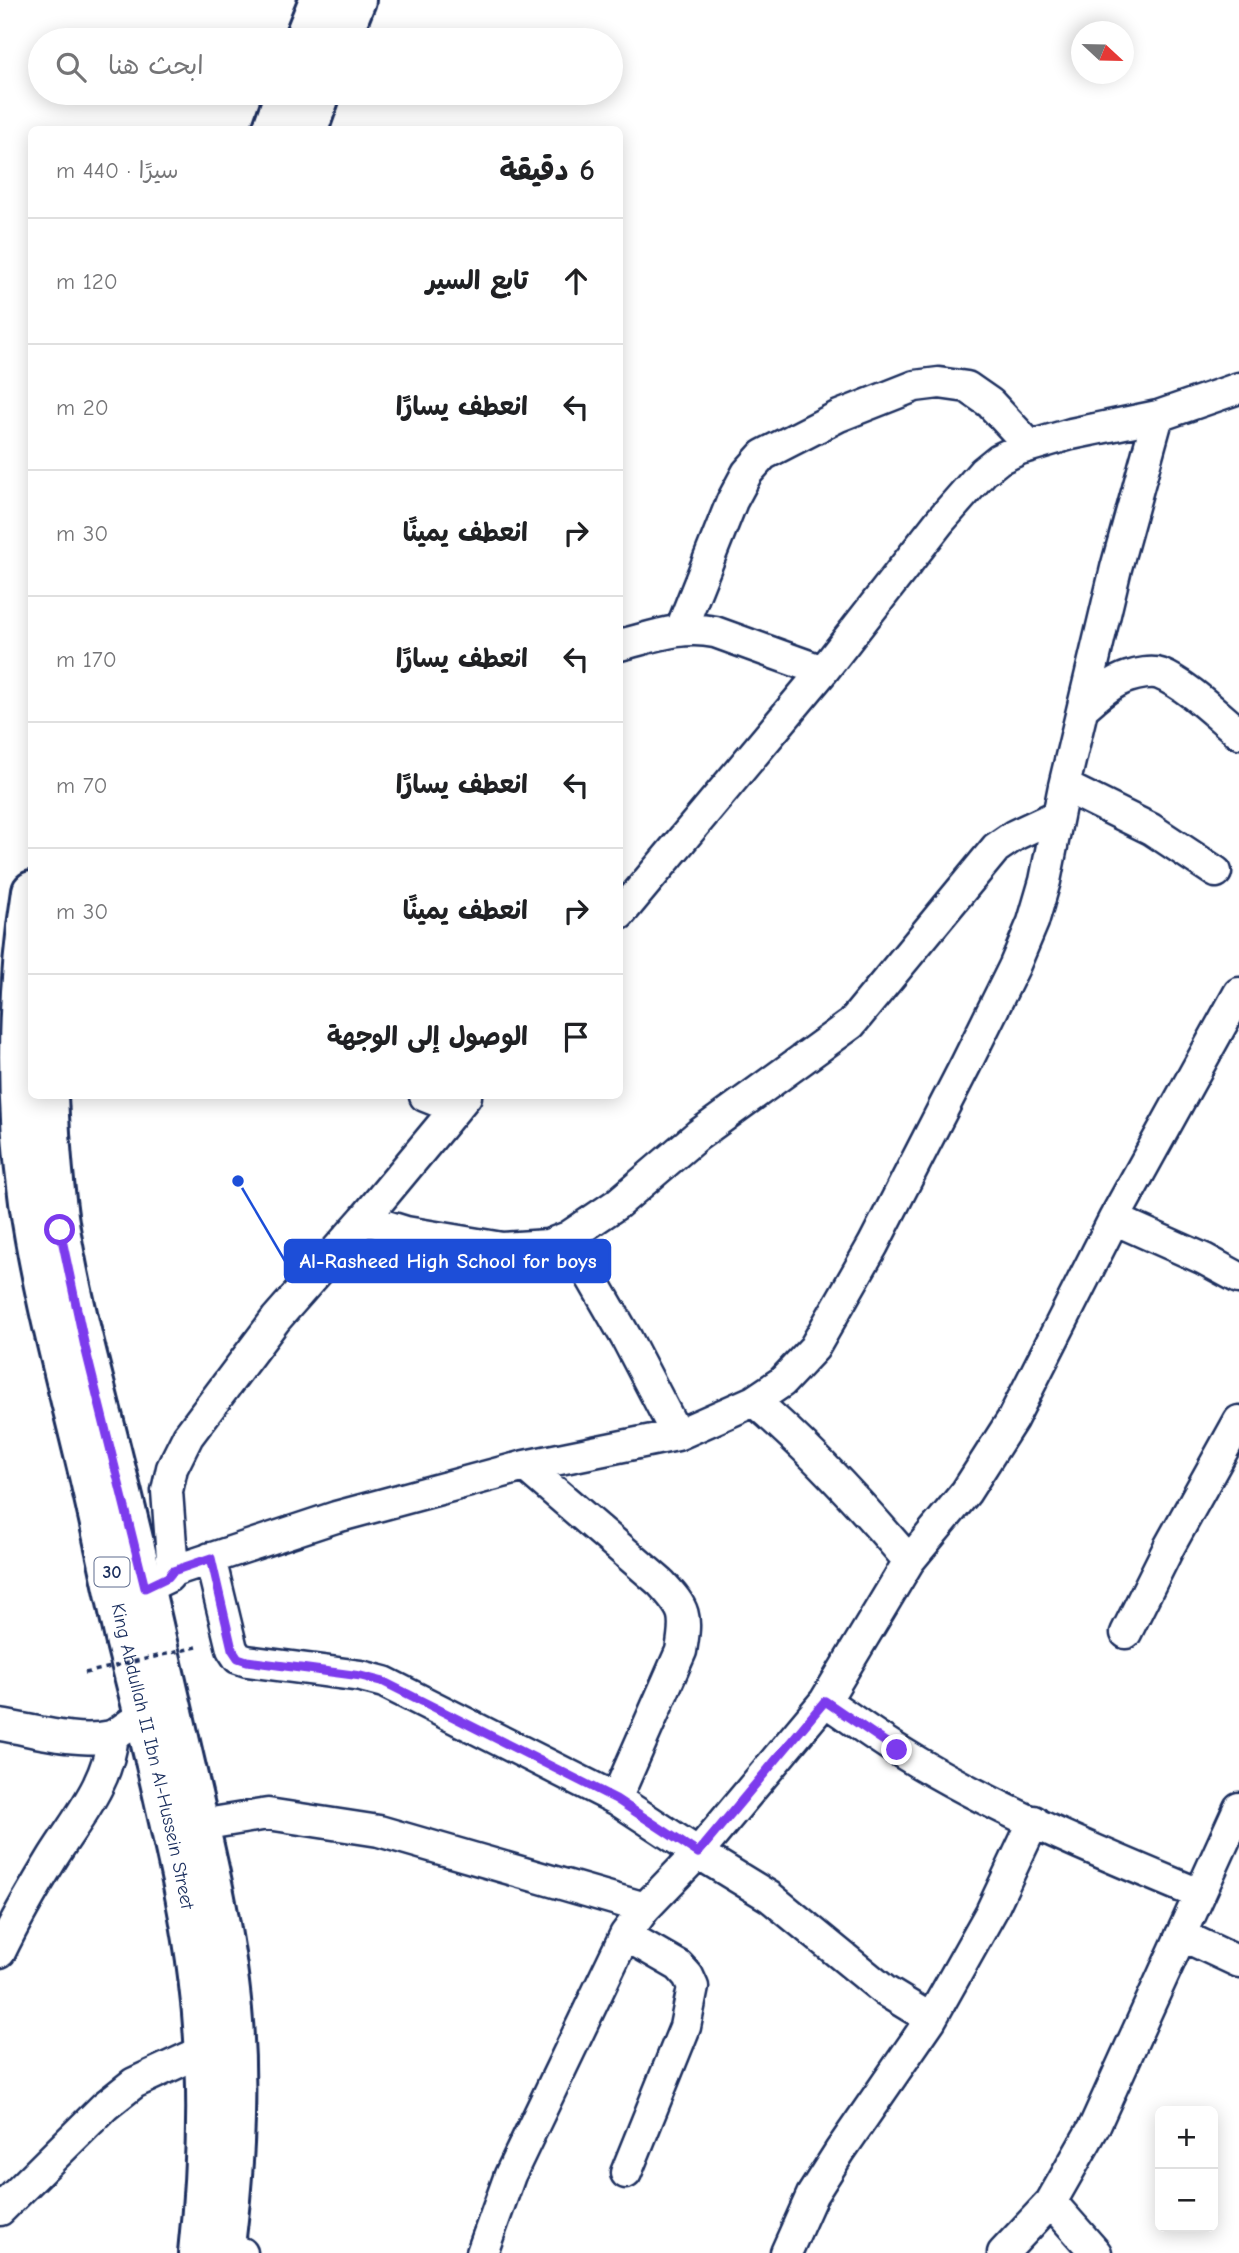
<!DOCTYPE html>
<html lang="ar">
<head>
<meta charset="utf-8">
<style>
	:root { --surface:#fff; --page:#f2f2f2; --text:#202124; --muted:#757577; --line:#e0e0e0 }
	body { margin:0; font-family:"Comic Neue","Playpen Sans Arabic",sans-serif; background:var(--page); color:var(--text); direction:rtl }
	.controls { position:absolute; right:21px; bottom:21px; display:grid; overflow:hidden; border-radius:10px; box-shadow:0 4px 18px #0003 }
	.controls button { width:63px; height:63px; display:grid; place-items:center; padding:0; border:0; border-bottom:2px solid var(--line); background:var(--surface); color:var(--text); font:35px sans-serif }
	.compass { position:absolute; left:1071px; top:21px; width:63px; height:63px; border-radius:50%; background:var(--surface); box-shadow:0 4px 18px #0003; rotate:112deg }
	.stop { position:absolute; width:21px; height:21px; margin:-16px; border:5px solid #7c3aed; border-radius:50%; background:#fff }
	.stop.end { background:#7c3aed; border-color:#fff; box-shadow:0 2px 7px #0008 }
	.list { margin:0; padding:0; list-style:none }
	h2 { display:flex; justify-content:space-between; align-items:center; height:91px; margin:0; padding:0 28px; font-size:30px }
	h2 small { font-size:23px; font-weight:400; color:var(--muted) }
	.list li { display:grid; grid-template-columns:46px 1fr auto; gap:21px; align-items:center; box-sizing:border-box; height:126px; padding:0 28px; border-top:2px solid var(--line) }
	.list b { display:block; font-size:26px; white-space:nowrap }
	.list em { font-size:23px; font-style:normal; color:var(--muted) }
	.icon { flex:none; width:38px; height:38px; fill:none; stroke:currentColor; stroke-width:2; stroke-linecap:round; stroke-linejoin:round }
	.map { position:relative; flex:none; width:1239px; height:2253px; overflow:hidden; direction:ltr }
	.search { position:absolute; background:var(--surface); box-shadow:0 4px 18px #0003; left:28px; top:28px; width:595px; height:77px; display:flex; align-items:center; gap:18px; box-sizing:border-box; padding:0 24px; border-radius:38px; color:var(--muted); font-size:26px }
	.panel { position:absolute; background:var(--surface); box-shadow:0 4px 18px #0003; left:28px; top:126px; width:595px; height:973px; border-radius:10px; direction:rtl }
	.map>svg:first-child { display:block }
	.lines { fill:none; stroke-linecap:round; stroke-linejoin:round }
	.minor-casing { stroke:#1b2f5e; stroke-width:35 }
	.major-casing { stroke:#1b2f5e; stroke-width:44 }
	.minor { stroke:#fff; stroke-width:30 }
	.major { stroke:#fff; stroke-width:38 }
	.path-bridge { stroke:#1b2f5e; stroke-width:3.5; stroke-dasharray:5 5; stroke-linecap:butt }
	.route { stroke:#7c3aed; stroke-width:9 }
	.labels { text-anchor:middle; dominant-baseline:central; stroke-width:5; stroke-linejoin:round; paint-order:stroke }
	.shield { fill:#fff; stroke:#5f6d8e; stroke-width:2 }
	.shield-label { font-size:18px; font-weight:bold; fill:#1b2f5e }
	.street-label { font-size:19px; fill:#1b2f5e; stroke:#fff }
	.leader { fill:none; stroke:#1d4ed8; stroke-width:2.5 }
	.callout-dot { fill:#1d4ed8; stroke:#fff; stroke-width:2.5 }
	.callout { fill:#1d4ed8; stroke:#1d4ed8; stroke-width:2.5 }
	.callout-label { font-size:21px; text-anchor:middle; font-weight:bold; fill:#fff }
</style>
</head>
<body>
<div class="map">
<svg width="1239" height="2253" viewBox="0 0 1239 2253">
	<rect width="100%" height="100%" fill="#fff"/>
	<filter id="ink" filterUnits="userSpaceOnUse"><feTurbulence type="fractalNoise" baseFrequency=".0143" numOctaves="2"/><feDisplacementMap in="SourceGraphic" scale="14" xChannelSelector="R" yChannelSelector="G"/><feConvolveMatrix kernelMatrix="1 2 1 2 8 2 1 2 1" color-interpolation-filters="sRGB"/></filter>
	<g filter="url(#ink)">
		<g class="lines">
			<!-- minor casing -->
			<g class="minor-casing">
				<path id="minor" d="M681,629L732,501L747,473L763,455L839,416L915,386L939,383L967,387L990,403L1030,446
					M620,645C652,637 681,625 715,632L823,671
					M1084,707C1097,696 1112,682 1128,677C1137,674 1152,671 1160,674C1187,685 1216,714 1239,733
					M1064,786L1151,829L1216,872
					M620,914L823,671L940,521L983,472L999,459L1020,449L1071,434L1158,416L1239,388
					M425,1096L455,1108
					M364,1219L406,1232L502,1248L548,1245L568,1237L617,1204L698,1135L851,1024L996,848L1015,835L1058,815
					M1114,1219L1204,1259L1239,1278
					M568,1237L627,1339L677,1435
					M754,1401C810,1449 861,1504 909,1561
					M525,1466L661,1583C686,1610 687,1615 681,1651L616,1799
					M210,1558L232,1649L238,1658L247,1661L361,1676L384,1682L616,1799L698,1853L770,1897L885,1991L931,2019
					M173,1571L167,1491L172,1468L188,1436L276,1319L364,1219L466,1096
					M145,1588L168,1577L173,1571L336,1517L525,1466L677,1435L754,1401L782,1382L814,1348L873,1245L966,1064L1014,967L1033,922L1045,881L1064,786L1116,568L1158,416
					M1126,1633L1169,1547L1239,1421
					M825,1701C849,1717 872,1734 896,1749C990,1808 1096,1851 1199,1894
					M0,1725C34,1730 76,1744 111,1736C117,1734 124,1728 130,1724
					M200,1825L268,1814L379,1831L645,1908
					M625,1935L679,1966L688,1976L693,1987L685,2027L626,2173
					M1181,1935L1239,1962
					M0,1952C16,1919 34,1888 53,1857C78,1817 108,1784 113,1735
					M1051,2202L1096,2253
					M0,2210L105,2106L134,2083L205,2050
					M224,2249L242,2253
					M482,2253L510,2175L625,1935L645,1908L698,1853L825,1701L909,1561L966,1492L1012,1420L1114,1219L1239,993
					M786,2253L812,2195L840,2151L931,2019L991,1912L1034,1821
					M1003,2253L1051,2202L1095,2125L1239,1808"/>
			</g>
			<!-- major casing -->
			<g class="major-casing">
				<g id="major">
					<path d="M303,40L319,0"/>
					<path d="M340,40L356,0"/>
					<path d="M272,130L285,93"/>
					<path d="M308,130L321,93"/>
					<path id="s1" d="M32,891C16,993 15,1100 29,1202C42,1292 66,1379 87,1467C101,1526 113,1585 126,1643C139,1695 152,1746 164,1799C177,1857 191,1916 198,1976C210,2068 208,2161 198,2253"/>
					<path d="M48,1096C50,1140 53,1185 60,1229C73,1308 95,1385 114,1462C137,1551 156,1640 177,1729C198,1822 223,1915 232,2010C239,2086 235,2161 226,2237"/>
				</g>
			</g>
			<!-- minor -->
			<use href="#minor" class="minor"/>
			<!-- major -->
			<use href="#major" class="major"/>
			<!-- path-bridge -->
			<path class="path-bridge" d="M85,1673L197,1647"/>
		</g>
	</g>
	<g class="lines" filter="url(#ink)">
		<!-- route -->
		<path class="route" d="M60,1230L85,1347L145,1588L168,1577L173,1571L211,1558L232,1649L238,1658L247,1661L361,1676L384,1682L616,1799L698,1853L825,1701L897,1750"/>
	</g>
	<g class="labels">
		<!-- shield labels -->
		<rect class="shield" x="94.5" y="1557.5" width="35" height="29" rx="5"/>
		<g class="shield-label">
			<text x="112" y="1572">30</text>
		</g>
		<!-- street labels -->
		<g class="street-label">
			<text stroke="none"><textPath href="#s1" startOffset="880">King Abdullah II Ibn Al-Hussein Street</textPath></text>
		</g>
	</g>
	<!-- callouts -->
	<path class="leader" d="M238 1181L285 1261"/>
	<circle class="callout-dot" cx="238" cy="1181" r="7"/>
	<rect class="callout" x="285" y="1240" width="325" height="42" rx="7"/>
	<g class="callout-label">
		<text x="448" y="1268">Al-Rasheed High School for boys</text>
	</g>
</svg>
<div class="controls">
<button>+</button>
<button>−</button>
</div>
<svg class="compass" viewBox="-18 -18 36 36"><path d="M0-13l5 13h-10z" fill="#e53935"/><path d="M0 13l5-13h-10z" fill="#757577"/></svg>
<div class="stop" style="left:60px;top:1230px"></div>
<div class="stop end" style="left:897px;top:1750px"></div>
<div class="search"><svg class="icon" aria-label="search" viewBox="0 0 24 24"><circle cx="10" cy="10" r="6"/><path d="M15 15l6 6"/></svg>ابحث هنا</div>
<section class="panel">
<h2>6 دقيقة<small>سيرًا · 440 m</small></h2>
<ul class="list">
<li><svg class="icon" aria-label="ahead" viewBox="0 0 24 24"><path d="M12 20V5M6 11l6-6 6 6"/></svg><div><b>تابع السير</b></div><em>120 m</em></li>
<li><svg class="icon" aria-label="left" viewBox="0 0 24 24"><path d="M17 20v-9H6M10 6l-5 5 5 5"/></svg><div><b>انعطف يسارًا</b></div><em>20 m</em></li>
<li><svg class="icon" aria-label="right" viewBox="0 0 24 24"><path d="M7 20v-9h11M14 6l5 5-5 5"/></svg><div><b>انعطف يمينًا</b></div><em>30 m</em></li>
<li><svg class="icon" aria-label="left" viewBox="0 0 24 24"><path d="M17 20v-9H6M10 6l-5 5 5 5"/></svg><div><b>انعطف يسارًا</b></div><em>170 m</em></li>
<li><svg class="icon" aria-label="left" viewBox="0 0 24 24"><path d="M17 20v-9H6M10 6l-5 5 5 5"/></svg><div><b>انعطف يسارًا</b></div><em>70 m</em></li>
<li><svg class="icon" aria-label="right" viewBox="0 0 24 24"><path d="M7 20v-9h11M14 6l5 5-5 5"/></svg><div><b>انعطف يمينًا</b></div><em>30 m</em></li>
<li><svg class="icon" aria-label="arrive" viewBox="0 0 24 24"><path d="M6 21V4h12l-3 4 3 4H6"/></svg><div><b>الوصول إلى الوجهة</b></div></li>
</ul>
</section>
</div>
</body>
</html>
